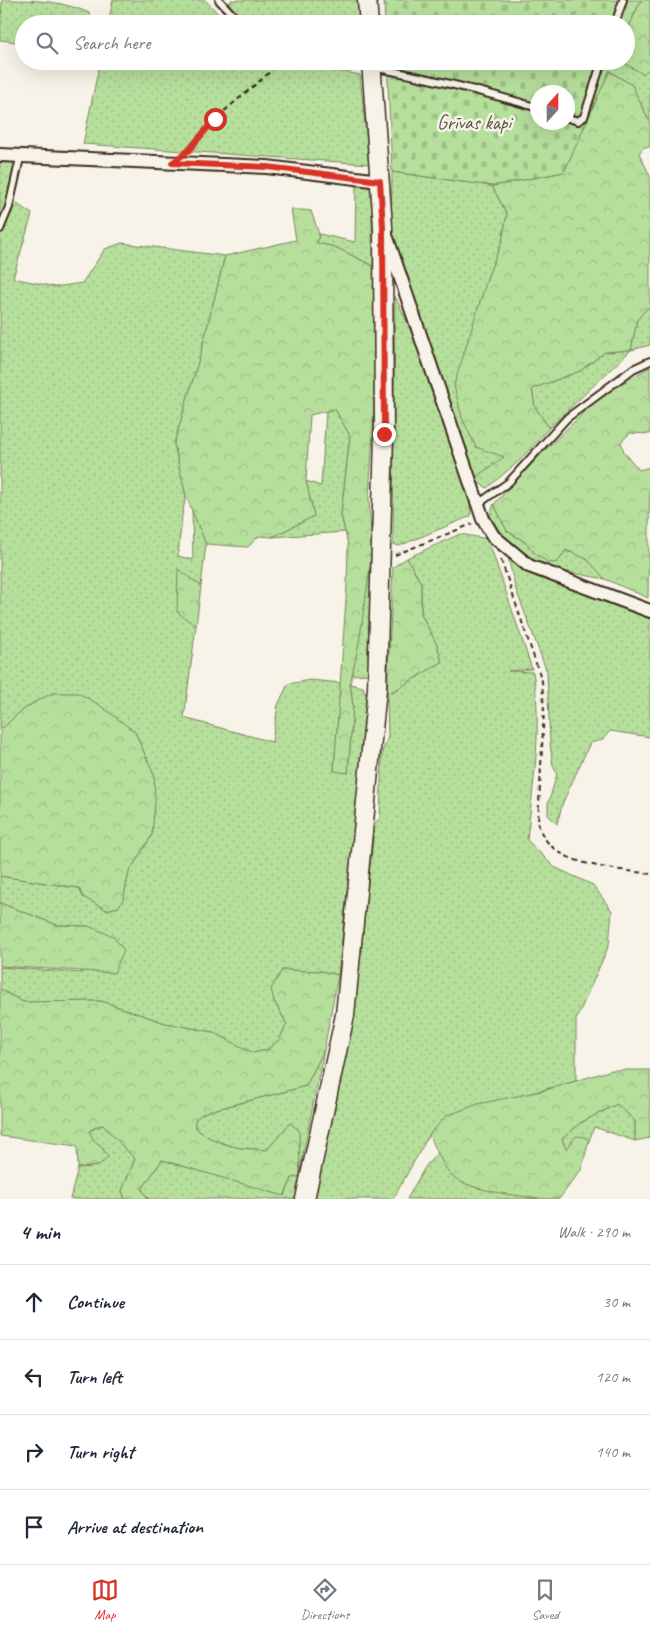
<!DOCTYPE html>
<html lang="en">
<head>
<meta charset="utf-8">
<style>
	:root { --surface:#fff; --page:#f2f2f3; --text:#1f2937; --muted:#747a83; --line:#e0e1e3; --accent:#d93025 }
	body { margin:0; font-family:Caveat,sans-serif; background:var(--page); color:var(--text) }
	.compass { position:absolute; left:530px; top:85px; width:45px; height:45px; border-radius:50%; background:var(--surface); box-shadow:0 5px 20px #0002; rotate:21deg }
	.stop { position:absolute; width:15px; height:15px; margin:-11px; border:4px solid #d93025; border-radius:50%; background:#fff }
	.stop.end { background:#d93025; border-color:#fff; box-shadow:0 1px 5px #0008 }
	.list { margin:0; padding:0; list-style:none }
	h2 { display:flex; justify-content:space-between; align-items:center; height:65px; margin:0; padding:0 20px; font-size:21px }
	h2 small { font-size:16px; font-weight:400; color:var(--muted) }
	.list li { display:grid; grid-template-columns:32px 1fr auto; gap:15px; align-items:center; box-sizing:border-box; height:75px; padding:0 20px; border-top:1px solid var(--line) }
	.list b { display:block; font-size:19px; white-space:nowrap }
	.list em { font-size:16px; font-style:normal; color:var(--muted) }
	.icon { flex:none; width:28px; height:28px; fill:none; stroke:currentColor; stroke-width:2; stroke-linecap:round; stroke-linejoin:round }
	.map { position:relative; flex:none; width:650px; height:1199px; overflow:hidden }
	.search { position:absolute; background:var(--surface); box-shadow:0 5px 20px #0002; left:15px; right:15px; top:15px; height:55px; display:flex; align-items:center; gap:12px; box-sizing:border-box; padding:0 18px; border-radius:28px; color:var(--muted); font-size:19px }
	.sheet { height:365px; background:var(--surface) }
	nav { display:flex; justify-content:space-around; align-items:center; box-sizing:border-box; height:70px; border-top:1px solid var(--line); background:var(--surface); font-size:14px; color:var(--muted) }
	nav a { display:grid; justify-items:center; gap:2px }
	nav .on { color:var(--accent) }
	.map>svg:first-child { display:block }
	.grass { fill:url(#grass-dots); stroke:#78845d }
	.forest { fill:url(#forest-crowns); stroke:#78845d }
	.cemetery { fill:url(#cemetery-stones); stroke:#78845d; fill-rule:evenodd }
	.lines { fill:none; stroke-linecap:round; stroke-linejoin:round }
	.service-casing { stroke:#3b2a1e; stroke-width:10 }
	.minor-casing { stroke:#3b2a1e; stroke-width:16 }
	.secondary-casing { stroke:#3b2a1e; stroke-width:21 }
	.path { stroke:#3b2a1e; stroke-width:2; stroke-dasharray:5 4; stroke-linecap:butt }
	.service { stroke:#f7f3e8; stroke-width:6 }
	.minor { stroke:#f7f3e8; stroke-width:12 }
	.secondary { stroke:#f7f3e8; stroke-width:18 }
	.route { stroke:#d93025; stroke-width:6 }
	.labels { text-anchor:middle; dominant-baseline:central; stroke-width:5; stroke-linejoin:round; paint-order:stroke }
	.park-label { font-size:20px; fill:#5a573e; stroke:#f7f3e8 }
</style>
</head>
<body>
<div class="map">
<svg width="650" height="1199" viewBox="0 0 650 1199">
	<defs>
		<pattern id="grass-dots" width="8" height="8" patternUnits="userSpaceOnUse" patternTransform="scale(1.25)"><rect width="8" height="8" fill="#b6df9c"/><path d="M2 2h.1M6 6h.1" fill="none" stroke="#9dc086" stroke-width="1.8" stroke-linecap="round"/></pattern>
		<pattern id="forest-crowns" width="20" height="18" patternUnits="userSpaceOnUse" patternTransform="scale(1.25)"><rect width="20" height="18" fill="#b6df9c"/><path d="M2 6a3 3 0 1 1 6 0M12 15a3 3 0 1 1 6 0" fill="none" stroke="#9dc086"/></pattern>
		<pattern id="cemetery-stones" width="16" height="16" patternUnits="userSpaceOnUse" patternTransform="scale(1.25)"><rect width="16" height="16" fill="#b6df9c"/><path d="M2 7V4a2 2 0 0 1 4 0v3zM10 15v-3a2 2 0 0 1 4 0v3z" fill="#9dc086"/></pattern>
	</defs>
	<rect width="100%" height="100%" fill="#f7f3e8"/>
	<filter id="ink" filterUnits="userSpaceOnUse"><feTurbulence type="fractalNoise" baseFrequency=".02" numOctaves="2"/><feDisplacementMap in="SourceGraphic" scale="10" xChannelSelector="R" yChannelSelector="G"/><feConvolveMatrix kernelMatrix="1 2 1 2 8 2 1 2 1" color-interpolation-filters="sRGB"/></filter>
	<g filter="url(#ink)">
		<!-- grass -->
		<path class="grass" d="M2,0C32,0 60,0 89,13L94,24H24V43L0,40Z
			M113,0H205L228,24H108Z
			M231,0H357L360,24H244L230,7Z
			M100,61H291L360,75L369,164L83,144Z
			M614,61H621L643,73L650,68V120L648,119L632,85L609,71Z
			M0,159L23,161L14,202L32,214L13,278L55,287L82,283L105,249L122,243L225,256L201,352L174,444L186,496L182,515L178,556L193,560L192,510L206,544L201,586L179,570L178,612L196,626L184,718L272,742L278,705L288,684L310,680L341,683L334,770L348,773L353,706L350,684L363,687L368,700L338,975L321,971L282,970L274,1001L287,1024L279,1040L267,1050L253,1053L213,1032L165,1023L101,1001L23,1002L0,989V967L81,973L88,926L57,925L0,903V876L79,888L83,897L107,910L118,907L123,900L129,872L152,835L154,775L135,732L54,693C34,701 18,712 3,728L0,725Z
			M392,172L492,186L507,214L502,242L489,273L455,385L505,457L473,479L391,238Z
			M356,183L369,185L372,192V241L377,268L335,247L317,243L319,234L355,242Z
			M395,296L421,352L470,504L471,516L399,546L393,544Z
			M647,307L650,308V345L631,350L549,428L535,407L532,389L580,371L605,352L631,350L637,320Z
			M335,409L350,436L341,514L345,532L272,537L314,516L306,481L321,486L326,411Z
			M494,504L507,531L524,541L537,555C572,549 582,549 605,579C549,568 519,569 490,515Z
			M460,534L488,539L532,669L508,671L533,672C543,726 533,785 527,840L554,867L593,885L612,911L609,945L576,1020V1081L446,1116L429,1135L393,1199H314L343,1056L360,954L375,823L380,818L382,752L388,737L387,695L442,662L437,645L421,614V583L407,558Z
			M508,557L531,573L650,616V737L610,731L602,740L590,743L563,802L557,824L548,815V804L557,774L553,766L550,743L547,672L515,587Z
			M370,564L375,569L368,674L352,675Z
			M324,1050L300,1170L290,1123L267,1150C258,1149 249,1149 240,1148C223,1145 169,1126 209,1111L306,1086Z
			M617,1104L635,1121V1141L594,1127L589,1141L585,1137L566,1149L562,1139L580,1123Z
			M103,1125L135,1159L122,1191L125,1199H70L78,1168L98,1166L104,1148L93,1140L89,1131Z
			M438,1152L452,1176L475,1187L539,1199H407L425,1167Z
			M162,1160L285,1195L292,1178L300,1176L296,1199H148L142,1189Z"/>
		<!-- forest -->
		<path class="forest" d="M641,0H650V68L643,74L621,61H626V33Z
			M609,71L632,85L648,119L650,120V147H644L639,153L650,176V308H647L637,320L631,350L605,352L580,371L532,389L535,407L549,428L519,461L487,488L473,479L504,457L476,447L462,418L454,385L489,273L502,242L507,214L492,186L564,172Z
			M291,209L311,211L319,234L317,243L335,247L377,268L373,432L369,497L372,554L359,643L350,684L353,706L348,773L334,771L347,585L348,545L341,514L350,436L335,409L310,415L306,481L314,516L272,537L259,536L248,547L206,544L186,496L174,444L201,352L225,256L296,240Z
			M650,367V434L630,433L621,442L624,452L639,470L650,467L648,598L605,579L587,559L566,550L558,562L549,563L537,555L524,541L507,531L494,504L548,447L601,396Z
			M407,558L421,583V614L437,645L442,662L387,695L393,567Z
			M178,569L201,586L196,626L177,612Z
			M54,693H78L98,704L135,732L154,775L155,802L152,835L129,872L123,900L118,907L107,910L83,897L79,888L0,876V725L3,728C18,712 34,701 54,693Z
			M0,903L57,925L88,926L113,936L124,950L114,973L0,966Z
			M282,970L321,971L338,975L324,1050L306,1086L209,1111C169,1126 223,1145 240,1148C249,1149 258,1149 267,1150L290,1123L299,1130L300,1176L292,1178L284,1196L162,1160L142,1189L148,1199H125L122,1191L135,1159L103,1125L97,1126L89,1131C93,1142 103,1147 108,1157L98,1166L78,1168L77,1146L0,1136V989L23,1002L101,1001L165,1023L213,1032L253,1053L267,1050L279,1040L287,1024L274,1001L271,989Z
			M612,1070H650V1138L635,1141V1121L617,1104L580,1123L562,1139L566,1149L576,1136L585,1137L589,1141L581,1170L559,1199C536,1199 467,1192 451,1175C442,1165 436,1147 429,1135L446,1116L478,1104L546,1090Z"/>
		<!-- cemetery -->
		<path class="cemetery" d="M384,0H641L626,33V24H385Z
			M387,61H614L564,172L492,186L392,172ZM538,92H568V122H538Z"/>
		<g class="lines">
			<!-- service casing -->
			<g class="service-casing">
				<path id="service" d="M219,0L241,24
					M615,24L623,0
					M340,61C407,73 473,88 538,108
					M568,118L578,121L584,117L602,61
					M0,229L9,207L20,158
					M478,504L509,482L567,418L633,369L650,361"/>
			</g>
			<!-- minor casing -->
			<g class="minor-casing">
				<path id="minor" d="M0,155L267,167L380,181
					M387,238L483,519L493,536L529,566L650,611"/>
			</g>
			<!-- secondary casing -->
			<g class="secondary-casing">
				<path id="secondary" d="M367,0L369,24
					M305,1199L345,1015L377,689L384,434L383,227L371,61"/>
			</g>
			<!-- path -->
			<path class="path" d="M188,151L215,119L270,72L278,61
				M395,555L472,524
				M501,560L542,681L544,711L538,822C546,867 614,868 650,874"/>
			<!-- service -->
			<use href="#service" class="service"/>
			<!-- minor -->
			<use href="#minor" class="minor"/>
			<!-- secondary -->
			<use href="#secondary" class="secondary"/>
		</g>
	</g>
	<g class="lines" filter="url(#ink)">
		<!-- route -->
		<path class="route" d="M215,119L188,151L172,163L267,167L380,181L383,227L384,434"/>
	</g>
	<g class="labels">
		<!-- park labels -->
		<g class="park-label">
			<text x="474" y="122">Grīvas kapi</text>
		</g>
	</g>
</svg>
<svg class="compass" viewBox="-18 -18 36 36"><path d="M0-13l5 13h-10z" fill="#e53935"/><path d="M0 13l5-13h-10z" fill="#747a83"/></svg>
<div class="stop" style="left:215px;top:119px"></div>
<div class="stop end" style="left:384px;top:434px"></div>
<div class="search"><svg class="icon" aria-label="search" viewBox="0 0 24 24"><circle cx="10" cy="10" r="6"/><path d="M15 15l6 6"/></svg>Search here</div>
</div>
<section class="sheet">
<h2>4 min<small>Walk · 290 m</small></h2>
<ul class="list">
<li><svg class="icon" aria-label="ahead" viewBox="0 0 24 24"><path d="M12 20V5M6 11l6-6 6 6"/></svg><div><b>Continue</b></div><em>30 m</em></li>
<li><svg class="icon" aria-label="left" viewBox="0 0 24 24"><path d="M17 20v-9H6M10 6l-5 5 5 5"/></svg><div><b>Turn left</b></div><em>120 m</em></li>
<li><svg class="icon" aria-label="right" viewBox="0 0 24 24"><path d="M7 20v-9h11M14 6l5 5-5 5"/></svg><div><b>Turn right</b></div><em>140 m</em></li>
<li><svg class="icon" aria-label="arrive" viewBox="0 0 24 24"><path d="M6 21V4h12l-3 4 3 4H6"/></svg><div><b>Arrive at destination</b></div></li>
</ul>
</section>
<nav>
<a class="on"><svg class="icon" aria-label="map" viewBox="0 0 24 24"><path d="M3 6l6-2 6 2 6-2v14l-6 2-6-2-6 2zM9 4v14M15 6v14"/></svg>Map</a>
<a><svg class="icon" aria-label="directions" viewBox="0 0 24 24"><path d="M12 3l9 9-9 9-9-9zM9 14v-3h6M13 9l2 2-2 2"/></svg>Directions</a>
<a><svg class="icon" aria-label="saved" viewBox="0 0 24 24"><path d="M7 4h10v16l-5-4-5 4z"/></svg>Saved</a>
</nav>
</body>
</html>
